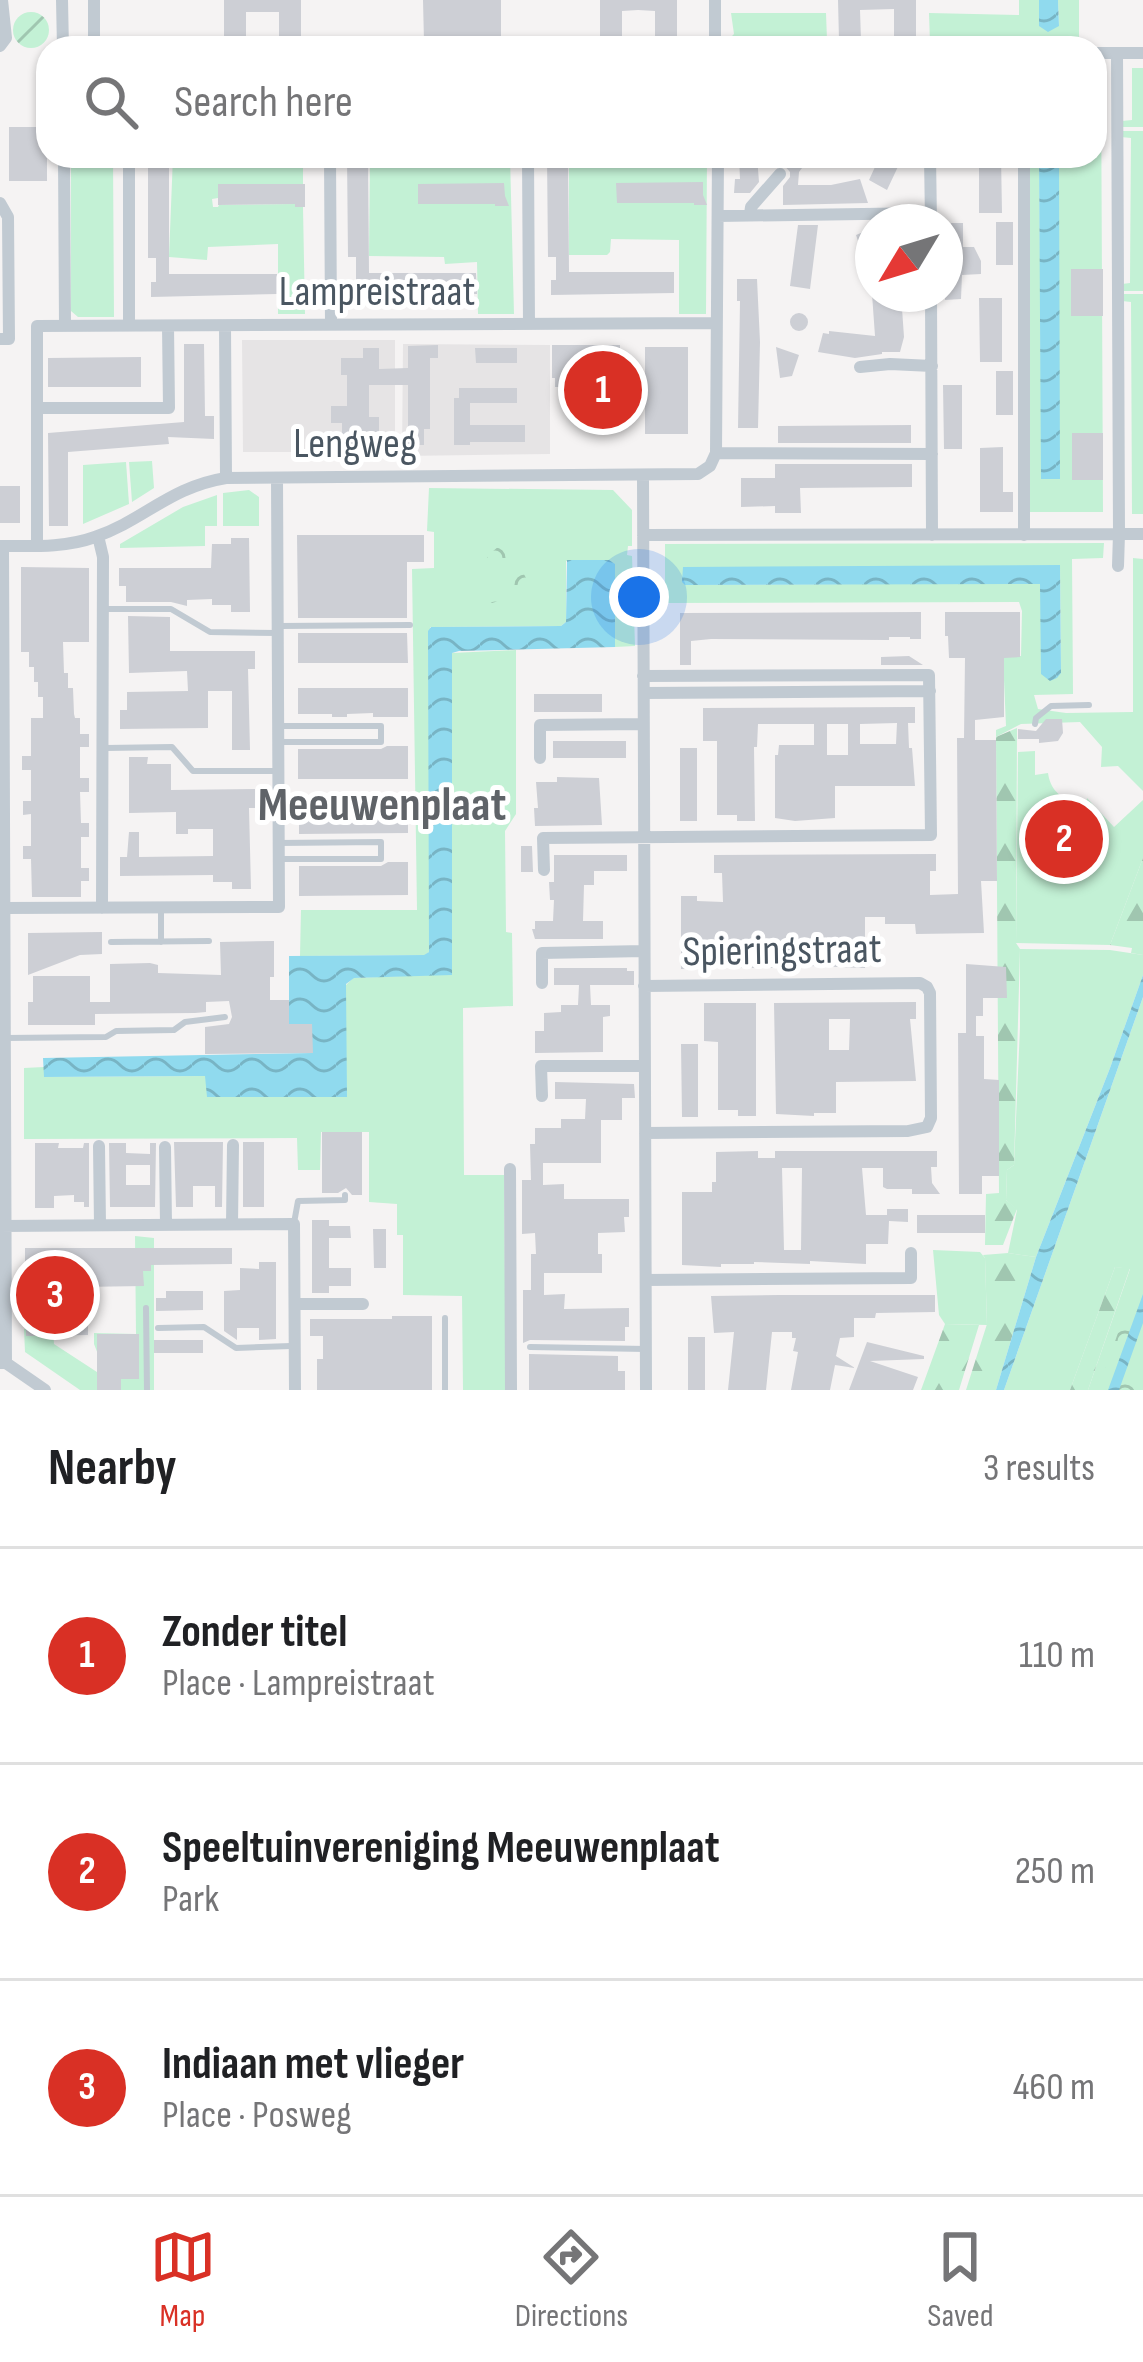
<!DOCTYPE html>
<html lang="en">
<head>
<meta charset="utf-8">
<style>
	:root { --surface:#fff; --page:#f6f6f6; --text:#202124; --muted:#757577; --line:#e0e0e0; --accent:#d93025 }
	body { margin:0; font-family:"Sofia Sans Condensed",sans-serif; background:var(--page); color:var(--text) }
	.compass { position:absolute; left:855px; top:204px; width:108px; height:108px; border-radius:50%; background:var(--surface); box-shadow:0 3px 9px #0004; rotate:232deg }
	.you { position:absolute; left:639px; top:597px; width:42px; height:42px; margin:-30px; border:9px solid #fff; border-radius:50%; background:#1a73e8; box-shadow:0 0 0 18px #1a73e833 }
	.badge { display:grid; place-items:center; width:78px; height:78px; border-radius:50%; background:var(--accent); color:#fff; font-size:39px; font-weight:700 }
	.pin { position:absolute; translate:-50% -50%; border:6px solid #fff; box-shadow:0 3px 12px #0006 }
	.list { margin:0; padding:0; list-style:none }
	h2 { display:flex; justify-content:space-between; align-items:center; height:156px; margin:0; padding:0 48px; font-size:51px }
	h2 small { font-size:39px; font-weight:400; color:var(--muted) }
	.list li { display:grid; grid-template-columns:78px 1fr auto; gap:36px; align-items:center; box-sizing:border-box; height:216px; padding:0 48px; border-top:3px solid var(--line) }
	.list b { display:block; font-size:45px; white-space:nowrap }
	.list p { margin:0; font-size:39px; white-space:nowrap; color:var(--muted) }
	.list em { font-size:39px; font-style:normal; color:var(--muted) }
	.icon { flex:none; width:66px; height:66px; fill:none; stroke:currentColor; stroke-width:2; stroke-linecap:round; stroke-linejoin:round }
	.map { position:relative; flex:none; width:1143px; height:1390px; overflow:hidden }
	.search { position:absolute; background:var(--surface); box-shadow:0 3px 9px #0004; left:36px; right:36px; top:36px; height:132px; display:flex; align-items:center; gap:30px; box-sizing:border-box; padding:0 42px; border-radius:36px; color:var(--muted); font-size:45px }
	.sheet { height:804px; background:var(--surface) }
	nav { display:flex; justify-content:space-around; align-items:center; box-sizing:border-box; height:168px; border-top:3px solid var(--line); background:var(--surface); font-size:33px; color:var(--muted) }
	nav a { display:grid; justify-items:center; gap:6px }
	nav .on { color:var(--accent) }
	.map>svg:first-child { display:block }
	.education { fill:#e6e4e5 }
	.grass { fill:#c3f1d5; fill-rule:evenodd }
	.forest { fill:url(#forest-firs) }
	.park { fill:url(#park-crowns) }
	.garden { fill:url(#garden-furrows) }
	.water { fill:url(#water-waves) }
	.building { fill:#cdcfd5; fill-rule:evenodd }
	.lines { fill:none; stroke-linecap:round; stroke-linejoin:round }
	.lane { stroke:#c1cad2; stroke-width:6 }
	.street { stroke:#c1cad2; stroke-width:12 }
	.labels { text-anchor:middle; dominant-baseline:central; stroke-width:10; stroke-linejoin:round; paint-order:stroke }
	.street-label { font-size:42px; fill:#4a5661; stroke:#fff }
	.quarter-label { font-size:48px; font-weight:bold; fill:#5f6368; stroke:#fff }
</style>
</head>
<body>
<div class="map">
<svg width="1143" height="1390" viewBox="0 0 1143 1390">
	<defs>
		<pattern id="forest-firs" width="22" height="20" patternUnits="userSpaceOnUse" patternTransform="scale(3)"><rect width="22" height="20" fill="#c3f1d5"/><path d="M5 1l3.5 6h-7zM16 11l3.5 6h-7z" fill="#a0c6b0"/></pattern>
		<pattern id="park-crowns" width="20" height="18" patternUnits="userSpaceOnUse" patternTransform="scale(3)"><rect width="20" height="18" fill="#c3f1d5"/><path d="M2 6a3 3 0 1 1 6 0M12 15a3 3 0 1 1 6 0" fill="none" stroke="#a0c6b0"/></pattern>
		<pattern id="garden-furrows" width="10" height="10" patternUnits="userSpaceOnUse" patternTransform="scale(3)"><rect width="10" height="10" fill="#c3f1d5"/><path d="M-1 1l2-2M0 10L10 0M9 11l2-2" fill="none" stroke="#a0c6b0"/></pattern>
		<pattern id="water-waves" width="16" height="10" patternUnits="userSpaceOnUse" patternTransform="scale(3)"><rect width="16" height="10" fill="#90daee"/><path d="M0 5q4-4 8 0t8 0" fill="none" stroke="#78b4c4"/></pattern>
	</defs>
	<rect width="100%" height="100%" fill="#f5f3f3"/>
	<!-- education -->
	<path class="education" d="M242,340H395V452H243Z
		M403,344L550,345V454L402,456Z"/>
	<!-- grass -->
	<path class="grass" d="M1019,0H1039L1040,26H1059L1058,0H1079V46L930,43L929,13L1019,15Z
		M731,13H826L827,40L736,42L731,37L734,34Z
		M1095,65H1101L1103,512H1029L1027,156H1039L1042,479H1059V156H1095Z
		M1132,68H1143V127H1122V121L1132,120Z
		M1121,131H1143V291H1122V284L1130,283L1131,138L1121,137Z
		M71,156H113L114,317H78L71,311Z
		M173,156H303V184L212,199L213,207H218L219,205L295,204L296,207H303L305,314H278V244L208,247L207,260L169,257Z
		M370,156H510L514,314H478L477,262L445,264L444,257L369,256Z
		M569,156H707L706,314H679V240L611,239L610,252L607,255H569Z
		M1121,294H1143V514H1132L1131,302L1122,301Z
		M152,461L154,488L132,502L129,462Z
		M126,462L129,504L83,524V465Z
		M429,488L613,490L632,510V546H628L627,555L632,556L635,646L615,647V564L566,561V622L561,626L430,627L429,952L425,955L300,956L301,910H417L412,569L434,568V532L427,531Z
		M249,490L259,497V526H223V493Z
		M217,495V526H205V546L120,548V544L183,507Z
		M1104,543L1103,558L1072,559L1073,694L1034,695L1038,709L1066,713L1133,712V558L1143,559V791L1118,766L1101,767L1102,747L1080,722L1021,724L996,737V730L1006,726L1003,657L1021,656L1022,611L1019,602L665,603V544ZM1060,566L1061,673L1041,674V583L686,585Z
		M516,650V814L505,831L506,932L512,933L513,1006L463,1008L464,1175H504L506,1390H463L462,1296L403,1295V1235H397V1204L369,1202V1132H321L320,1170H298L297,1138L24,1139V1068L44,1067L45,1077L206,1076L208,1097H346V985L353,978L452,974V653Z
		M1035,751V775L1048,773C1051,795 1067,801 1086,806L1087,798L1114,827L1143,800V858L1110,945L1016,943L1018,752Z
		M1020,949L1110,950L1143,955V975L1110,1068L1036,1257L1008,1253L1017,1210L1006,1200L1007,1170L1014,1165L1020,1027Z
		M1143,997V1294L1108,1390H1088L1130,1269L1115,1267L1070,1390H1004Z
		M135,1236L154,1238V1390H112L94,1344V1333L136,1334Z
		M933,1250L980,1252L985,1258L987,1325L945,1324L939,1315Z
		M24,1329L53,1330L54,1344L100,1374L106,1390H80L25,1352Z"/>
	<!-- forest -->
	<path class="forest" d="M1017,728L1016,943L1020,949L1014,1165L1007,1170L1006,1200L1017,1209L1003,1245H985L986,1194L999,1193L996,737Z
		M1143,858V955L1131,953L1132,948L1110,945Z
		M1008,1253L1036,1257L996,1390H966L987,1324L985,1258L983,1255Z
		M1115,1267L1130,1268L1088,1390H1070Z
		M945,1324L979,1325L959,1390H921Z"/>
	<!-- park -->
	<path class="park" d="M509,539L521,545L524,554L520,567L531,587L522,598L509,587L502,600L492,603L481,595C474,569 487,553 509,539Z
		M1143,1286V1390H1098L1133,1290L1141,1291Z"/>
	<!-- garden -->
	<path class="garden" d="M13 30a18 18 0 1 1 36 0a18 18 0 1 1-36 0Z"/>
	<!-- water -->
	<path class="water" d="M1039,0H1058L1059,26L1048,32L1039,26Z
		M1039,156H1059L1060,479H1041Z
		M567,560H609L615,564V647L459,651L452,653V975L354,978L346,984L347,1097H207L205,1076L44,1077L43,1058L312,1053V1024H289V956L424,955L429,952L428,631L431,627L561,626L566,622Z
		M1060,565L1061,673L1057,678L1050,681L1041,674L1040,584L685,585L682,582L683,567Z
		M1143,975V997L1004,1390H996L1036,1257L1110,1068Z
		M1143,1294V1323L1119,1390H1108Z"/>
	<!-- building -->
	<path class="building" d="M224,0H301V43H279V12H246V43H224Z
		M423,0H501V42H468V47H456V42H424Z
		M600,0H677V41H655V11L638,10L622,11V41H600Z
		M838,0H916V40H894V9L860,10L861,40H839Z
		M9,127H47V181H9Z
		M148,156H169V274H277V294L151,297V282H156V258H148Z
		M347,156H368L369,273H476L477,294L351,296V281H356V257H348Z
		M547,156H568L569,272H674V293L551,295V280H556V257H548Z
		M739,156H757L759,182L750,193H734L735,179H740Z
		M779,156H811L799,172L798,185H831L860,179L868,203L783,205V186L790,177V172L783,164L773,167Z
		M880,156H903L887,190L869,180Z
		M979,156H1001L1002,213H979Z
		M703,182V195L707,205H694V203H617L616,183Z
		M504,183L505,196L509,206H495V204H418V184Z
		M218,184H305V207H295V204L218,205Z
		M996,222H1013V265H996Z
		M951,223H963V247H974L981,261V274L962,275L961,299L945,300V235H951Z
		M798,225H818L810,289L790,286Z
		M873,228V280H871L856,235Z
		M1071,269H1103V316H1071Z
		M737,279H757L760,342L758,428H738L740,301H737Z
		M872,294H901L904,337L900,352H882V354L855,358L818,352L823,333L829,334V331L875,336Z
		M979,298H1002V362H980Z
		M790 322a9 9 0 1 1 18 0a9 9 0 1 1-18 0Z
		M184,344H204L205,416H214V439L168,437L169,444L68,452V526H49L48,433L184,422Z
		M438,345V358H430V429H424V445H408V385H369V417H379V433H358V444H342V423H331V406H347V375H341V358H363V348H379V369L408,368V346Z
		M552,345H620V382H599V387H555V378H552Z
		M645,347H688V434H645Z
		M776,347L799,355L792,376L780,378Z
		M475,348H517V363H476Z
		M141,357V387H48V358Z
		M996,371H1013V415H996Z
		M943,385H962V449H944Z
		M459,388H517V403H470V425H525V442H470V445H454V398H459Z
		M911,425V443H778V426Z
		M1072,433H1103V480H1072Z
		M1003,447V492H1013V512H980V448Z
		M775,464H912V487L800,488L801,513H775V506L741,507V478H775Z
		M0,486H20V523H0Z
		M297,535H424V562H407V618H298Z
		M231,538H249L250,612H231V605H212V599L187,600V606L171,602H126V586H119V568H211L212,544H231Z
		M21,567L89,568V642H63L64,673H68V688H73L74,714L75,718H80V734H89V747H80V778H89V792H80L81,823H89V837H81V868H89V881H81V897H32L31,859H23V846H31V814L23,815V801H31V770H22V756H31V718H43V697H38V682H34V667H29V652H21Z
		M921,612V639H910V637H889V640L711,639L691,641V665H680V613Z
		M945,612H1020V657L1004,658V717L975,720V740H996L997,881H981L984,933L916,934L915,924H885V917H865V968L809,966V968H735V963H697L698,969H681V896H697V901L723,902L722,873H714V855L936,854V871H930V895L958,894L957,738H964L965,658H949L948,636H945Z
		M128,616L170,617V651H255V669H248L250,750H232V691H208V728L120,729V710H127V692L188,691L187,671L129,673Z
		M298,633H407L408,663H298Z
		M909,656L923,665H881V657Z
		M298,688H408V717H373V713L347,714V717H332V714H298Z
		M534,694H602V712H534Z
		M915,707V723H908L909,748H912L915,786H835V818L795,821L775,818V755H778L779,745H814V724H758L757,747H754L755,821H737V815H717V741H703V708ZM897,723L896,744H860V724ZM827,724H848V755H827Z
		M1046,719H1062L1063,733L1058,741L1039,743V739H1018V729L1036,731Z
		M553,741H626V758H553Z
		M387,746H408V779H298V749H381Z
		M680,748H697V821H680Z
		M129,757H148L147,764H171V790L255,789V808H249L251,889H232V882H213V875L120,876V857H127L129,832H139V857L213,856V829H188V834H176V812L129,813Z
		M557,777L599,778L602,825L535,826L534,808H538L536,782H557Z
		M408,804V833L299,834V805Z
		M521,846H532L533,872H521Z
		M554,855H627V871H594V885H584L583,921H603V939H535L532,929H535V921H553L554,900H550L549,882H554Z
		M388,862H408V895L299,896V866H381Z
		M102,932V954L80,955L28,975V933Z
		M274,941V977H270V1000H289V1024H312L313,1053L205,1054V1027L229,1024L232,1017L229,1001L206,1002V1012L195,1013L95,1014V1025H28V1002H33V976H90V1002H110V964L150,963L158,965V973L221,975L220,942Z
		M966,964L1006,967L1007,998H983V1016H976V1036H984V1079L999,1080V1176H982V1194H959L958,1033H966Z
		M554,968H627V971H634V985H590L591,1005H610V1016L603,1017V1052L535,1053V1031H544V1013L561,1012V1005H578L579,985H554Z
		M916,1002V1019H910L916,1081L836,1082V1113H814V1116L776,1114L774,1003ZM829,1019H850L849,1050H829Z
		M704,1003H756V1116H738V1110H718V1042L704,1041Z
		M681,1044H698V1117H682Z
		M555,1082L634,1084L635,1098H622V1120H601V1163H543V1185L564,1184V1199H629V1217H624L625,1232L598,1233V1254H602V1273H544V1295L565,1294L564,1309L629,1308V1327H625V1341L530,1340L523,1343V1290H531V1254H536L535,1233L522,1234V1180H531L530,1144H535V1128H561V1119H585L586,1099H555Z
		M322,1132H362V1195H352L346,1188L338,1193H322Z
		M174,1142H223L222,1207H215V1186H193V1207H176Z
		M243,1142H264V1207H243Z
		M35,1143H59L58,1148H83L84,1143H89V1207H84V1202H74V1195L54,1196V1208H35Z
		M109,1143H126V1153L150,1154V1143H156L155,1207H110ZM126,1165H150V1185H126Z
		M758,1151V1158H775V1151H937V1167H931L932,1183L940,1194H912V1189H887L883,1187V1168H862L866,1215H887V1209H908V1222L889,1221L888,1244H866V1264L810,1261V1264L754,1262V1264H721V1267L682,1265V1192H712V1182H716V1152ZM782,1168H802L801,1250H784Z
		M917,1215H985V1233H917Z
		M312,1220H329V1226H350L351,1238H329V1268H351V1286H329V1293H312Z
		M373,1229H386V1268H374Z
		M25,1248H232V1264L151,1265V1271H143L144,1286L81,1287V1312H88V1335L26,1336V1312H33V1272H25Z
		M259,1262H276V1339L259,1340V1328H237V1340L224,1331V1291L240,1290V1268L259,1269Z
		M166,1291H203V1310L156,1311V1298H166Z
		M779,1295H935V1312L876,1313L875,1318H854V1337L840,1338L836,1356L855,1368L835,1365L830,1390H791L798,1352L793,1351L796,1338H792V1332H772L766,1390H728L734,1332L714,1333L711,1296Z
		M392,1316H432V1390H317V1359H323V1336H310V1319H392Z
		M97,1334H139V1379H121V1390H97Z
		M688,1337H705V1390H688Z
		M154,1340H203V1353H154Z
		M867,1342L924,1356V1359L870,1361L918,1377L913,1390H849Z
		M529,1354L618,1356V1371H625V1390H529Z"/>
	<g class="lines">
		<!-- lane -->
		<path class="lane" d="M102,609H171L210,632L277,633
			M280,626L410,625
			M1035,724L1036,718L1051,706L1089,705
			M277,726H381V742H281
			M106,748L172,747L193,771H278
			M278,843L381,842V859H282
			M161,910V942
			M111,942L209,941
			M5,1038L106,1037L116,1031L174,1030L185,1022L225,1017
			M294,1223L298,1201L345,1200V1195
			M146,1308L147,1390
			M445,1318V1390
			M158,1328L204,1327L236,1348L291,1346
			M530,1347L646,1349"/>
		<!-- street -->
		<path class="street" d="M62,0L63,48
			M715,0V48
			M0,46L6,38L2,0
			M94,48V0
			M1095,53H1143
			M1117,53L1119,534H1143
			M64,156L65,326
			M129,156V326
			M330,156L331,325
			M528,156L529,324
			M930,156L931,222
			M1024,156V535
			M0,203L8,217L9,339H0
			M750,214L751,207L780,174
			M718,216L930,213
			M931,294L932,535
			M225,326L226,478
			M860,367L890,364L932,366
			M37,408H169L168,326
			M716,453L718,156
			M716,453L932,454
			M643,475L646,1390
			M643,535L1119,534L1118,566
			M98,536L103,557L102,908
			M0,546C31,546 65,548 95,537C144,520 170,487 226,478L698,474L710,466L716,453
			M3,546L6,1363
			M37,546V326L716,323
			M644,693L930,691
			M540,758V725L643,724
			M544,870L543,838L931,835L929,675L643,676
			M4,908L279,907L277,478
			M542,983V953L644,951
			M644,986L920,983L927,987L930,993L931,1118L927,1127L908,1131L645,1133
			M542,1096L541,1066H645
			M99,1146L100,1225
			M165,1147L166,1225
			M510,1169L511,1390
			M232,1224L233,1145
			M1,1226L294,1224L295,1390
			M646,1280L911,1278V1253
			M295,1304H363
			M1,1363H6L45,1390"/>
	</g>
	<g class="labels">
		<!-- street labels -->
		<g class="street-label">
			<text x="377" y="292">Lampreistraat</text>
			<text x="355" y="444">Lengweg</text>
			<text transform="translate(782 951) rotate(-1)">Spieringstraat</text>
		</g>
		<!-- quarter labels -->
		<g class="quarter-label">
			<text x="382" y="805">Meeuwenplaat</text>
		</g>
	</g>
</svg>
<svg class="compass" viewBox="-18 -18 36 36"><path d="M0-13l5 13h-10z" fill="#e53935"/><path d="M0 13l5-13h-10z" fill="#757577"/></svg>
<div class="you"></div>
<div class="pin badge" style="left:603px;top:390px">1</div>
<div class="pin badge" style="left:1064px;top:839px">2</div>
<div class="pin badge" style="left:55px;top:1295px">3</div>
<div class="search"><svg class="icon" aria-label="search" viewBox="0 0 24 24"><circle cx="10" cy="10" r="6"/><path d="M15 15l6 6"/></svg>Search here</div>
</div>
<section class="sheet">
<h2>Nearby<small>3 results</small></h2>
<ul class="list">
<li><span class="badge">1</span><div><b>Zonder titel</b><p>Place · Lampreistraat</p></div><em>110 m</em></li>
<li><span class="badge">2</span><div><b>Speeltuinvereniging Meeuwenplaat</b><p>Park</p></div><em>250 m</em></li>
<li><span class="badge">3</span><div><b>Indiaan met vlieger</b><p>Place · Posweg</p></div><em>460 m</em></li>
</ul>
</section>
<nav>
<a class="on"><svg class="icon" aria-label="map" viewBox="0 0 24 24"><path d="M3 6l6-2 6 2 6-2v14l-6 2-6-2-6 2zM9 4v14M15 6v14"/></svg>Map</a>
<a><svg class="icon" aria-label="directions" viewBox="0 0 24 24"><path d="M12 3l9 9-9 9-9-9zM9 14v-3h6M13 9l2 2-2 2"/></svg>Directions</a>
<a><svg class="icon" aria-label="saved" viewBox="0 0 24 24"><path d="M7 4h10v16l-5-4-5 4z"/></svg>Saved</a>
</nav>
</body>
</html>
